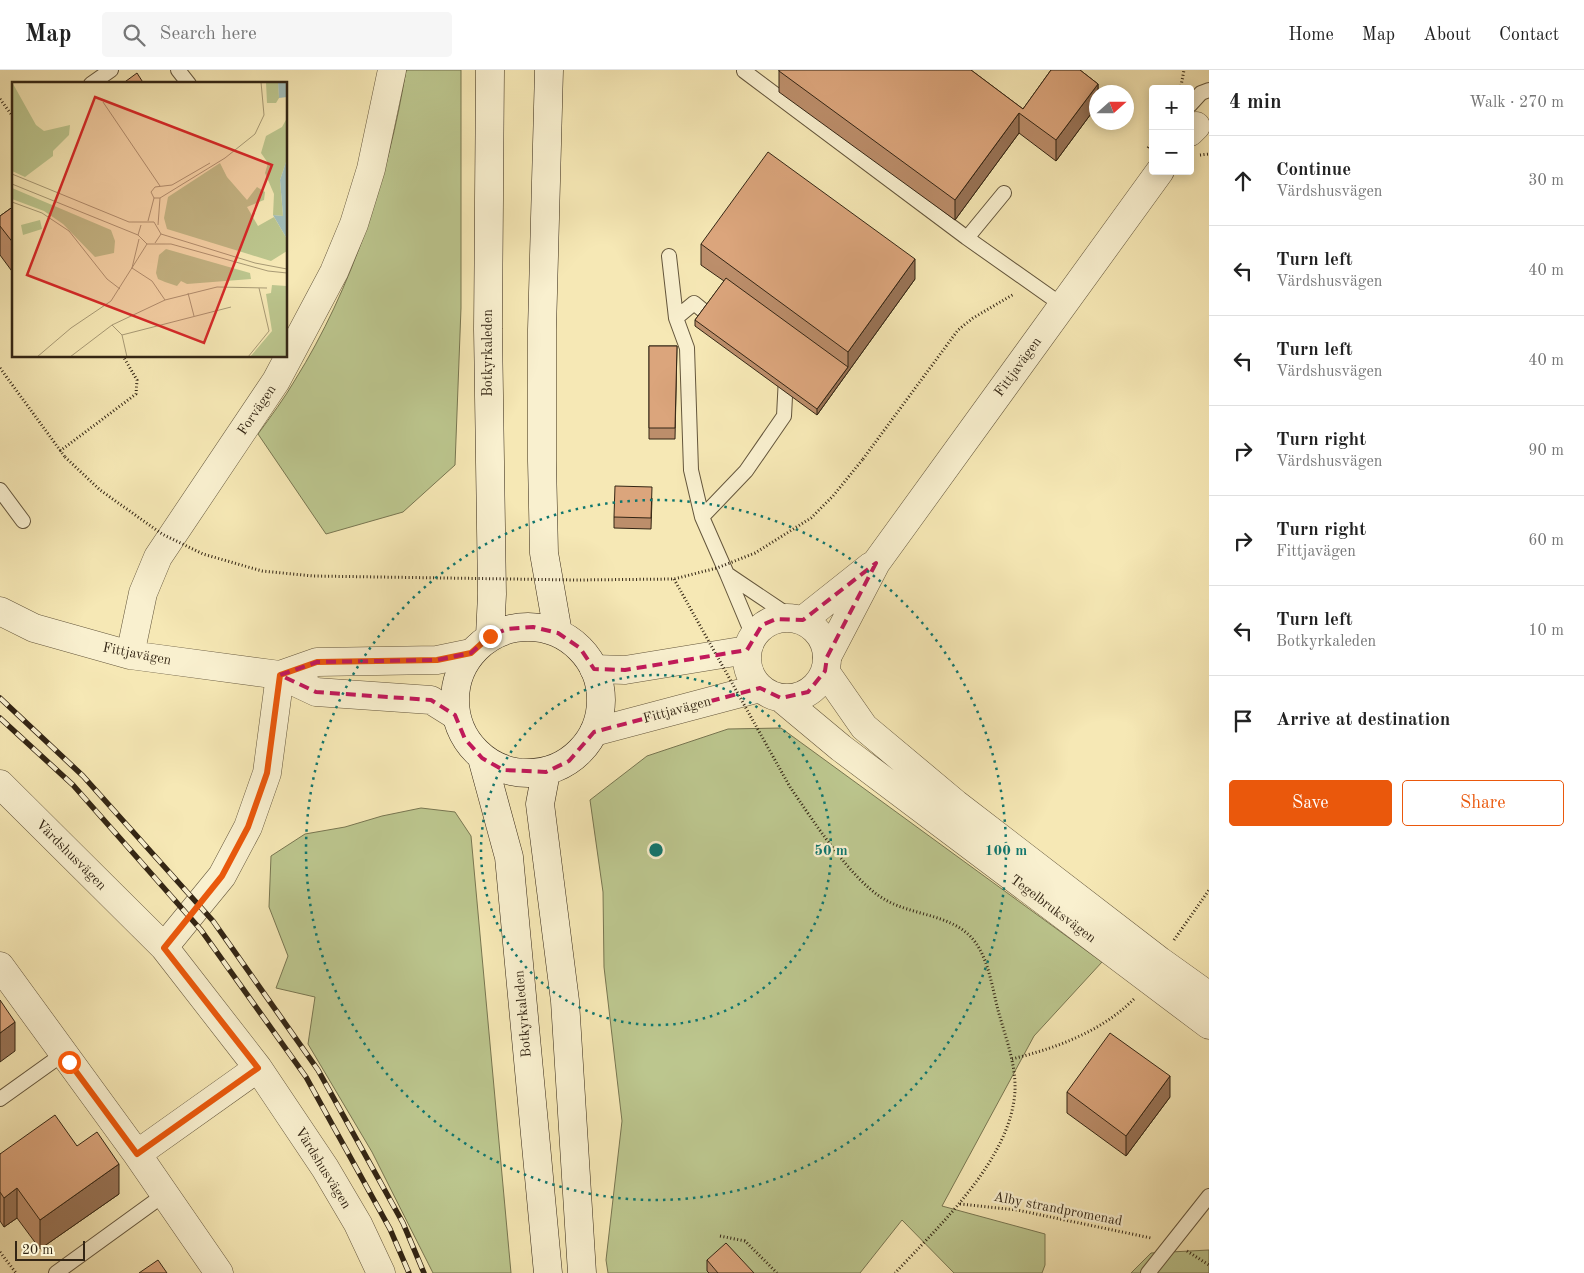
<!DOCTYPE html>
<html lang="en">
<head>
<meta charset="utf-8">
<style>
	:root { --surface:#fff; --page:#f6f6f6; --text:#222; --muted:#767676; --line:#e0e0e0; --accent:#ea580c }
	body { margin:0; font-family:"Old Standard TT",serif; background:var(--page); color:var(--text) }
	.controls { position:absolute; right:15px; top:15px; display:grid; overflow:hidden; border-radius:5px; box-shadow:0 2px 12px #0003 }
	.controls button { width:45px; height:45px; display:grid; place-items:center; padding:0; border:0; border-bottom:1px solid var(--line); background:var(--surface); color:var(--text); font:25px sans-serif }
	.compass { position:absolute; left:1089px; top:15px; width:45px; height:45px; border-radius:50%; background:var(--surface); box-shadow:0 2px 12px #0003; rotate:69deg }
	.scale { position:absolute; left:15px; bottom:12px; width:70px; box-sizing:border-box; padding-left:5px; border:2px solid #332514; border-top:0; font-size:14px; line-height:18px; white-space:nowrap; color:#332514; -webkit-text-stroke:4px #f9f0cf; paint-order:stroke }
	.stop { position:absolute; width:15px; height:15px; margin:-11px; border:4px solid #ea580c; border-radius:50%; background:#fff }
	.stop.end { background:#ea580c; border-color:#fff; box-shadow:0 1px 5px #0008 }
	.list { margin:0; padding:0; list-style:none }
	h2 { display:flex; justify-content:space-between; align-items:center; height:65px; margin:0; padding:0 20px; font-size:21px }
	h2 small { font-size:16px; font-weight:400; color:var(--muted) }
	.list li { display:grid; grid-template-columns:32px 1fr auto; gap:15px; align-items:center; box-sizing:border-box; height:90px; padding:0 20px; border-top:1px solid var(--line) }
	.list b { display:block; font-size:19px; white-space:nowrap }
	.list p { margin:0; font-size:16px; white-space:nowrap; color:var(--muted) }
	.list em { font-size:16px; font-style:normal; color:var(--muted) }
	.actions { display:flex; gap:10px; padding:15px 20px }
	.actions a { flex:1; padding:11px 0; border:1px solid var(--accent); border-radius:5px; text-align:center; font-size:18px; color:var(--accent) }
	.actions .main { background:var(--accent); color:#fff }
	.icon { flex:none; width:28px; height:28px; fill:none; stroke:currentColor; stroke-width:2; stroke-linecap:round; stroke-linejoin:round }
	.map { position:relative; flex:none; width:1209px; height:1203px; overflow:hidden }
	header { display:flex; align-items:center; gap:30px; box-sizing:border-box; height:70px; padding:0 25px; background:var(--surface); border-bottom:1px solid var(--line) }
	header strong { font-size:24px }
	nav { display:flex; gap:28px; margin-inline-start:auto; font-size:18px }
	.search { width:350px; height:45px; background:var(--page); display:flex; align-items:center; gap:12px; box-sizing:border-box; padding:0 18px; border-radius:5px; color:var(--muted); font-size:19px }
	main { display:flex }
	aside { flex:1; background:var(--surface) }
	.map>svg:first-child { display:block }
	.green { fill:#bcc68e; stroke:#787651 }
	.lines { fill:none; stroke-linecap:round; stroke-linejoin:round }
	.service-casing { stroke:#64563c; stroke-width:16 }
	.minor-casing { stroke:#64563c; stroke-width:29 }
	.tertiary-casing { stroke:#64563c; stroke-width:29 }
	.secondary-casing { stroke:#332514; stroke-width:29 }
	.path { stroke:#332514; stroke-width:3; stroke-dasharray:1 2.5; stroke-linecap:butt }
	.service { stroke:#f9f0cf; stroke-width:14 }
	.minor { stroke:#f9f0cf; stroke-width:28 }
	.tertiary { stroke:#f9f0cf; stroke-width:28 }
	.secondary { stroke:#f9f0cf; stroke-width:28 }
	.rail-casing { stroke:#332514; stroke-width:5.5 }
	.rail { stroke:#f9f0cf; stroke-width:4; stroke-dasharray:11; stroke-linecap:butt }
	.path-bridge { stroke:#332514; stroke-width:3; stroke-dasharray:1 2.5; stroke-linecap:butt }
	.wall { fill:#bc8e6b; stroke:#332514 }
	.shaded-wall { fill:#997457; stroke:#332514 }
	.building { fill:#dba57c; stroke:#332514 }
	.route { stroke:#ea580c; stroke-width:6 }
	.marked { fill:none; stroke:#c2185b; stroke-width:4; stroke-dasharray:10 6; stroke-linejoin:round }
	.ring { fill:none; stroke:#0f766e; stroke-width:2.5; stroke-dasharray:2.5 5 }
	.labels { text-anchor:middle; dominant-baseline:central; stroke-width:4.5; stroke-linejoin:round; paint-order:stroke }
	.street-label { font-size:14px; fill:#332514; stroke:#f9f0cf }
	.inset-road { fill:none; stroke:#a89a75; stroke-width:1 }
	.view { fill:#d62828; fill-opacity:0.15; stroke:#d62828; stroke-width:2.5 }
	.inset-edge { fill:none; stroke:#332514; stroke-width:2.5 }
	.centre { fill:#0f766e; stroke:#f9f0cf; stroke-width:2.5 }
	.ring-label { font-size:15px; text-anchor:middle; font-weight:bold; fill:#0f766e; stroke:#f9f0cf; stroke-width:4.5; stroke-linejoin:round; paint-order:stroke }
</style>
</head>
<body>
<header>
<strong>Map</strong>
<div class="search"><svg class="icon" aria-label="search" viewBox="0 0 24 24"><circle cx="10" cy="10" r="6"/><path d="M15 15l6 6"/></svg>Search here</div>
<nav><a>Home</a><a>Map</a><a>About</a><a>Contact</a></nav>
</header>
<main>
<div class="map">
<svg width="1209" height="1203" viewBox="0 0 1209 1203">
	<rect width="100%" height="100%" fill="#f6e8b5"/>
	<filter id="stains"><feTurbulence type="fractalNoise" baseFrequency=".004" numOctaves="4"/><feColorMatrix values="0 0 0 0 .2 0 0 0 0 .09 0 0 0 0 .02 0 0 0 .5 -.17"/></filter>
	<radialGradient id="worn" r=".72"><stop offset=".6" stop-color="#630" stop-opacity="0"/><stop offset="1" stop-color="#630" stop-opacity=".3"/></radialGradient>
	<!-- green -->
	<path class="green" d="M406,0H461V238L455,395L403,442L326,464L258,364C271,346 284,329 295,310C352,219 389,106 406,0Z
		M781,658L1102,892L1034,966L942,1136L1045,1164V1195L1042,1203H954L902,1150L860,1203H608L606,1190L622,1051L604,897L603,822L590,730L647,686L728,659Z
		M421,738L455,742L471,766L511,1203H433L372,1082L308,974L315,927L276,918L288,886L269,837L271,786L305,764L345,757L382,746Z
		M1209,1180V1203H1131L1151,1183Z"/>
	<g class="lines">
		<!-- service casing -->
		<g class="service-casing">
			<path id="service" d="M178,0L189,14
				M744,1L967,168L1062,235
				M91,14L111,0
				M1190,35L1201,23L1209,20
				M967,168L1004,123
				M669,186L676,248L687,278L691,400L702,447L746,401L784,346L786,307L783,305
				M676,248L694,233L716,251
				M0,420L23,451
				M702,447L727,504
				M753,566L727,504L791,547
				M0,1029L63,984
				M56,1203L165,1124
				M1148,1203L1209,1126"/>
		</g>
		<!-- minor casing -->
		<g class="minor-casing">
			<path id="minor" d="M1190,62L1196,56
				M803,550L871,496
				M827,587L876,493L1160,101
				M0,714L164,877L258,998L325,1098L358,1154L381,1203
				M164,877L222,806L248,757L267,703L280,605
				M0,896L137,1084L219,1203
				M137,1084L258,998"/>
		</g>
		<!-- tertiary casing -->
		<g class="tertiary-casing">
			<path id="tertiary" d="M0,541L34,558L130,585L280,605L316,622L431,630L455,645
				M747 588a40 40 0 1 1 80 0a40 40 0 1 1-80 0Z
				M130,585L143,523L158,487L276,311L334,202L354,154L371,99L392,0
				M594,599L625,600L747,580
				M825,601L864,657L956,734L1160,891L1209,926
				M280,605L317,592L437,590L471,583
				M781,628L841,678L1209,955
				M594,662L760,618"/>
		</g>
		<!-- secondary casing -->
		<g class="secondary-casing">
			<path id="secondary" d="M490,0L488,259L492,524L490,566
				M549,0L542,260V391L544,483L558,563
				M455 630a73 73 0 1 1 146 0a73 73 0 1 1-146 0Z
				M482,688L509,787L548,1203
				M546,702L540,734L565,931L582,1203"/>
		</g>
		<!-- path -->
		<path class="path" d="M1181,16L1184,0
			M0,29L14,48
			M1148,78L1153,71
			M1200,85L1209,84
			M0,298L65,387
			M60,381L136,324L137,310L123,286
			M863,389L958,260L973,248L1014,224
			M790,717C812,749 851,810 884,829C910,845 948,844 970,866C988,884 992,917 998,940C1005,966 1016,993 1015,1021C1011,1089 940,1155 895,1203
			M1174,870L1209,820
			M1012,989C1056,978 1101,962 1134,929
			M960,1134L1017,1140L1151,1168
			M720,1166L745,1171L777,1203
			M1187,1181L1209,1195
			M0,1182L16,1203"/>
		<!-- service -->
		<use href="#service" class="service"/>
		<!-- minor -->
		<use href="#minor" class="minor"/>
		<!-- tertiary -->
		<use href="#tertiary" class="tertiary"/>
		<!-- secondary -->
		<use href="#secondary" class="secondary"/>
		<!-- rail casing -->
		<g class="rail-casing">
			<path id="rail" d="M0,628L83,706L213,851L318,1000L403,1153L424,1203
				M0,648L73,715L201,860L306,1007L390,1159L409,1203"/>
		</g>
		<!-- rail -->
		<use href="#rail" class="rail"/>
		<!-- path-bridge -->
		<path class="path-bridge" d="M65,387L100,420L162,464L203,484L262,501L313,506L576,510L674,509L717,498L755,483L811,448L833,426L863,389
			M674,509L790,717"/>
	</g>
	<!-- wall -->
	<path class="wall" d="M779,0H971L1023,39L1051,0H1080L1098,14V22H1096V37L1056,91L1019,63L955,150L779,22Z
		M14,136V204L0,185V146Z
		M701,174L915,209L817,345L695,256V250L724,211L701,195Z
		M649,276H677L675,369H649Z
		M652,428L651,459L614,458V447Z
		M1067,1022L1170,1027L1126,1086L1067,1043Z
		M77,1076L119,1124L40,1179L17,1148L4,1157L0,1151V1084Z
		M707,1190L754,1203H709L707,1201Z"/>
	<!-- shaded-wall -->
	<path class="shaded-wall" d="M1098,14V22H1096V37L1056,91V70Z
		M1019,43V63L955,150V130Z
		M915,189V209L817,345V339L848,297V282Z
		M15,952V981L0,992V963Z
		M1170,1006V1027L1126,1086V1066Z
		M119,1094V1124L40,1179V1150Z
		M17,1118V1148L4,1157V1128Z"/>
	<!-- building -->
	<path class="building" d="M779,0H971L1023,39L1051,0H1080L1098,14L1056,70L1019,43L955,130L779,1Z
		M137,3L144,14H122Z
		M768,82L915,189L848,282L701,174Z
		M14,136V174L0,156V146Z
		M726,208L848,297L817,339L695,250Z
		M649,276H677L675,358H649Z
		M615,416L652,417L651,448L614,447Z
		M0,930L15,952L0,963Z
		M1110,963L1170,1006L1126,1066L1067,1022Z
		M55,1045L77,1076L97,1062L119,1094L40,1150L17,1118L4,1128L0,1122V1084Z
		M726,1173L754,1203H718L707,1190Z
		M158,1190L167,1203H139Z"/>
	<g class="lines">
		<!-- route -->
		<path class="route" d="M69,992L137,1084L258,998L164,878L222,806L248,757L267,703L280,605L317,592L437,590L471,583L490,566"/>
	</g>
	<!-- marked area -->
	<path class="marked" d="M876,493L827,587L825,601L808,622L781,628L760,618L594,662L569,691L546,702L503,700L482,688L465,669L455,645L431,630L316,622L280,605L317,592L437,590L471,583L490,566L507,559L533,557L558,563L580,578L594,599L625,600L747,580L762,555L776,549L803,550Z"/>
	<!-- distance rings -->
	<g class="ring">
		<circle cx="656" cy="780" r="175"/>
		<circle cx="656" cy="780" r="350"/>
	</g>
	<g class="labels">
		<!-- street labels -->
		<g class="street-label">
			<text transform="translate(488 283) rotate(-90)">Botkyrkaleden</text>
			<text transform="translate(1018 297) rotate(-54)">Fittjavägen</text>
			<text transform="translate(257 340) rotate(-56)">Forvägen</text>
			<text transform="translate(137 584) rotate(11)">Fittjavägen</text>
			<text transform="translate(677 640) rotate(-15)">Fittjavägen</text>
			<text transform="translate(71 785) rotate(45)">Värdshusvägen</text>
			<text transform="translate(1053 839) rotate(37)">Tegelbruksvägen</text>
			<text transform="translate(523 944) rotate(-95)">Botkyrkaleden</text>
			<text transform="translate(323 1098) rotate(58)">Värdshusvägen</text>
			<text transform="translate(1058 1139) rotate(11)">Alby strandpromenad</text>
		</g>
	</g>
	<!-- overview -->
	<g transform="translate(12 12)">
		<rect width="275" height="275" fill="#f6e8b5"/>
		<path d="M0,0L24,43L32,49L58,43L57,53L41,69V74L13,95L0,89ZM254,0H266L267,16L264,21H255ZM275,36V77L268,98L271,134L261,133L262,112L253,91L256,81L249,71L254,54L270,45ZM208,81L215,95L235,118L245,105L253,110L252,118L235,125L246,144L262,135L275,157V169L259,179L155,147L152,136L156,115ZM0,106L99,148L103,159L102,171L83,175L51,142L32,129L0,117ZM28,138L30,147L11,153L9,143ZM154,167L238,191L239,197L175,202L169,199L165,204L153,200L146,197L144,191L147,173ZM260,203L275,204V275H238L260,249L254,212L259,211Z" fill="#bcc68e"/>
		<path d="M266,0H275V15L267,16ZM275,77V157L261,133L271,134L268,98Z" fill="#a1bdb9"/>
		<path class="inset-road" d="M91,20L148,104M0,92L117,140H142L149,152L143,161M0,102L126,153M142,116H148L213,76L243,52L252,33L249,0M142,116L139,110L143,105L160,103L198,81M0,120L30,131L57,149L95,197L108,207M136,139L142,116M129,143L126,153L135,162H159L256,189L275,191M146,143L148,116M149,152L243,181L275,187M120,186L140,199L153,218M120,186L127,157M176,211L182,234M100,243L110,253L219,225M110,253L115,275M25,275L59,246L99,219L135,162M58,275L100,243L153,218L205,205L255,206M236,275L257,249L247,206"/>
		<path class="view" d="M83,15L260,83L192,261L15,193Z"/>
		<rect width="275" height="275" class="inset-edge"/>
	</g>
	<circle cx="656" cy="780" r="8" class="centre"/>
	<g class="ring-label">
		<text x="831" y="785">50 m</text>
		<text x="1006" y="785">100 m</text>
	</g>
	<rect width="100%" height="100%" filter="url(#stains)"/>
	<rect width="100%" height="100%" fill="url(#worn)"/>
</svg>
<div class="controls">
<button>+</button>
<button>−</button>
</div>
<svg class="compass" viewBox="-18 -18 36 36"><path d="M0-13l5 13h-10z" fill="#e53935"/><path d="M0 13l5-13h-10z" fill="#767676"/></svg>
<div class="scale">20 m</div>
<div class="stop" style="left:69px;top:992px"></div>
<div class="stop end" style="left:490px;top:566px"></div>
</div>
<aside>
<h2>4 min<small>Walk · 270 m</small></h2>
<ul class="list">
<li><svg class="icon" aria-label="ahead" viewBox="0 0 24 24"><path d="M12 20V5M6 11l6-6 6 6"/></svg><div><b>Continue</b><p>Värdshusvägen</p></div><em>30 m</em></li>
<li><svg class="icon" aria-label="left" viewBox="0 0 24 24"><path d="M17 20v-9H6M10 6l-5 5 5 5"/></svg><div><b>Turn left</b><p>Värdshusvägen</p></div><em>40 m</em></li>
<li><svg class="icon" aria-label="left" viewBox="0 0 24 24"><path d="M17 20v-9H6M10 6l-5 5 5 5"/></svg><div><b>Turn left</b><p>Värdshusvägen</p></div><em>40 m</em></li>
<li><svg class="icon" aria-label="right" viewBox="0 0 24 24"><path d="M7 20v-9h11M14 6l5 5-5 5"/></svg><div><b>Turn right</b><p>Värdshusvägen</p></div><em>90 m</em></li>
<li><svg class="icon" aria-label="right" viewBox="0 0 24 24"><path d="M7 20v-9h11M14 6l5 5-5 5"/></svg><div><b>Turn right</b><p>Fittjavägen</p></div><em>60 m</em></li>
<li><svg class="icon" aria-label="left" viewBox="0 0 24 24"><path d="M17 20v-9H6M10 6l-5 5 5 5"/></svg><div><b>Turn left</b><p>Botkyrkaleden</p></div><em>10 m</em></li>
<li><svg class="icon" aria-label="arrive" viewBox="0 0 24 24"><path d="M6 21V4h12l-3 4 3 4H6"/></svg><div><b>Arrive at destination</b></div></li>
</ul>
<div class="actions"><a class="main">Save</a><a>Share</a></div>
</aside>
</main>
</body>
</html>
